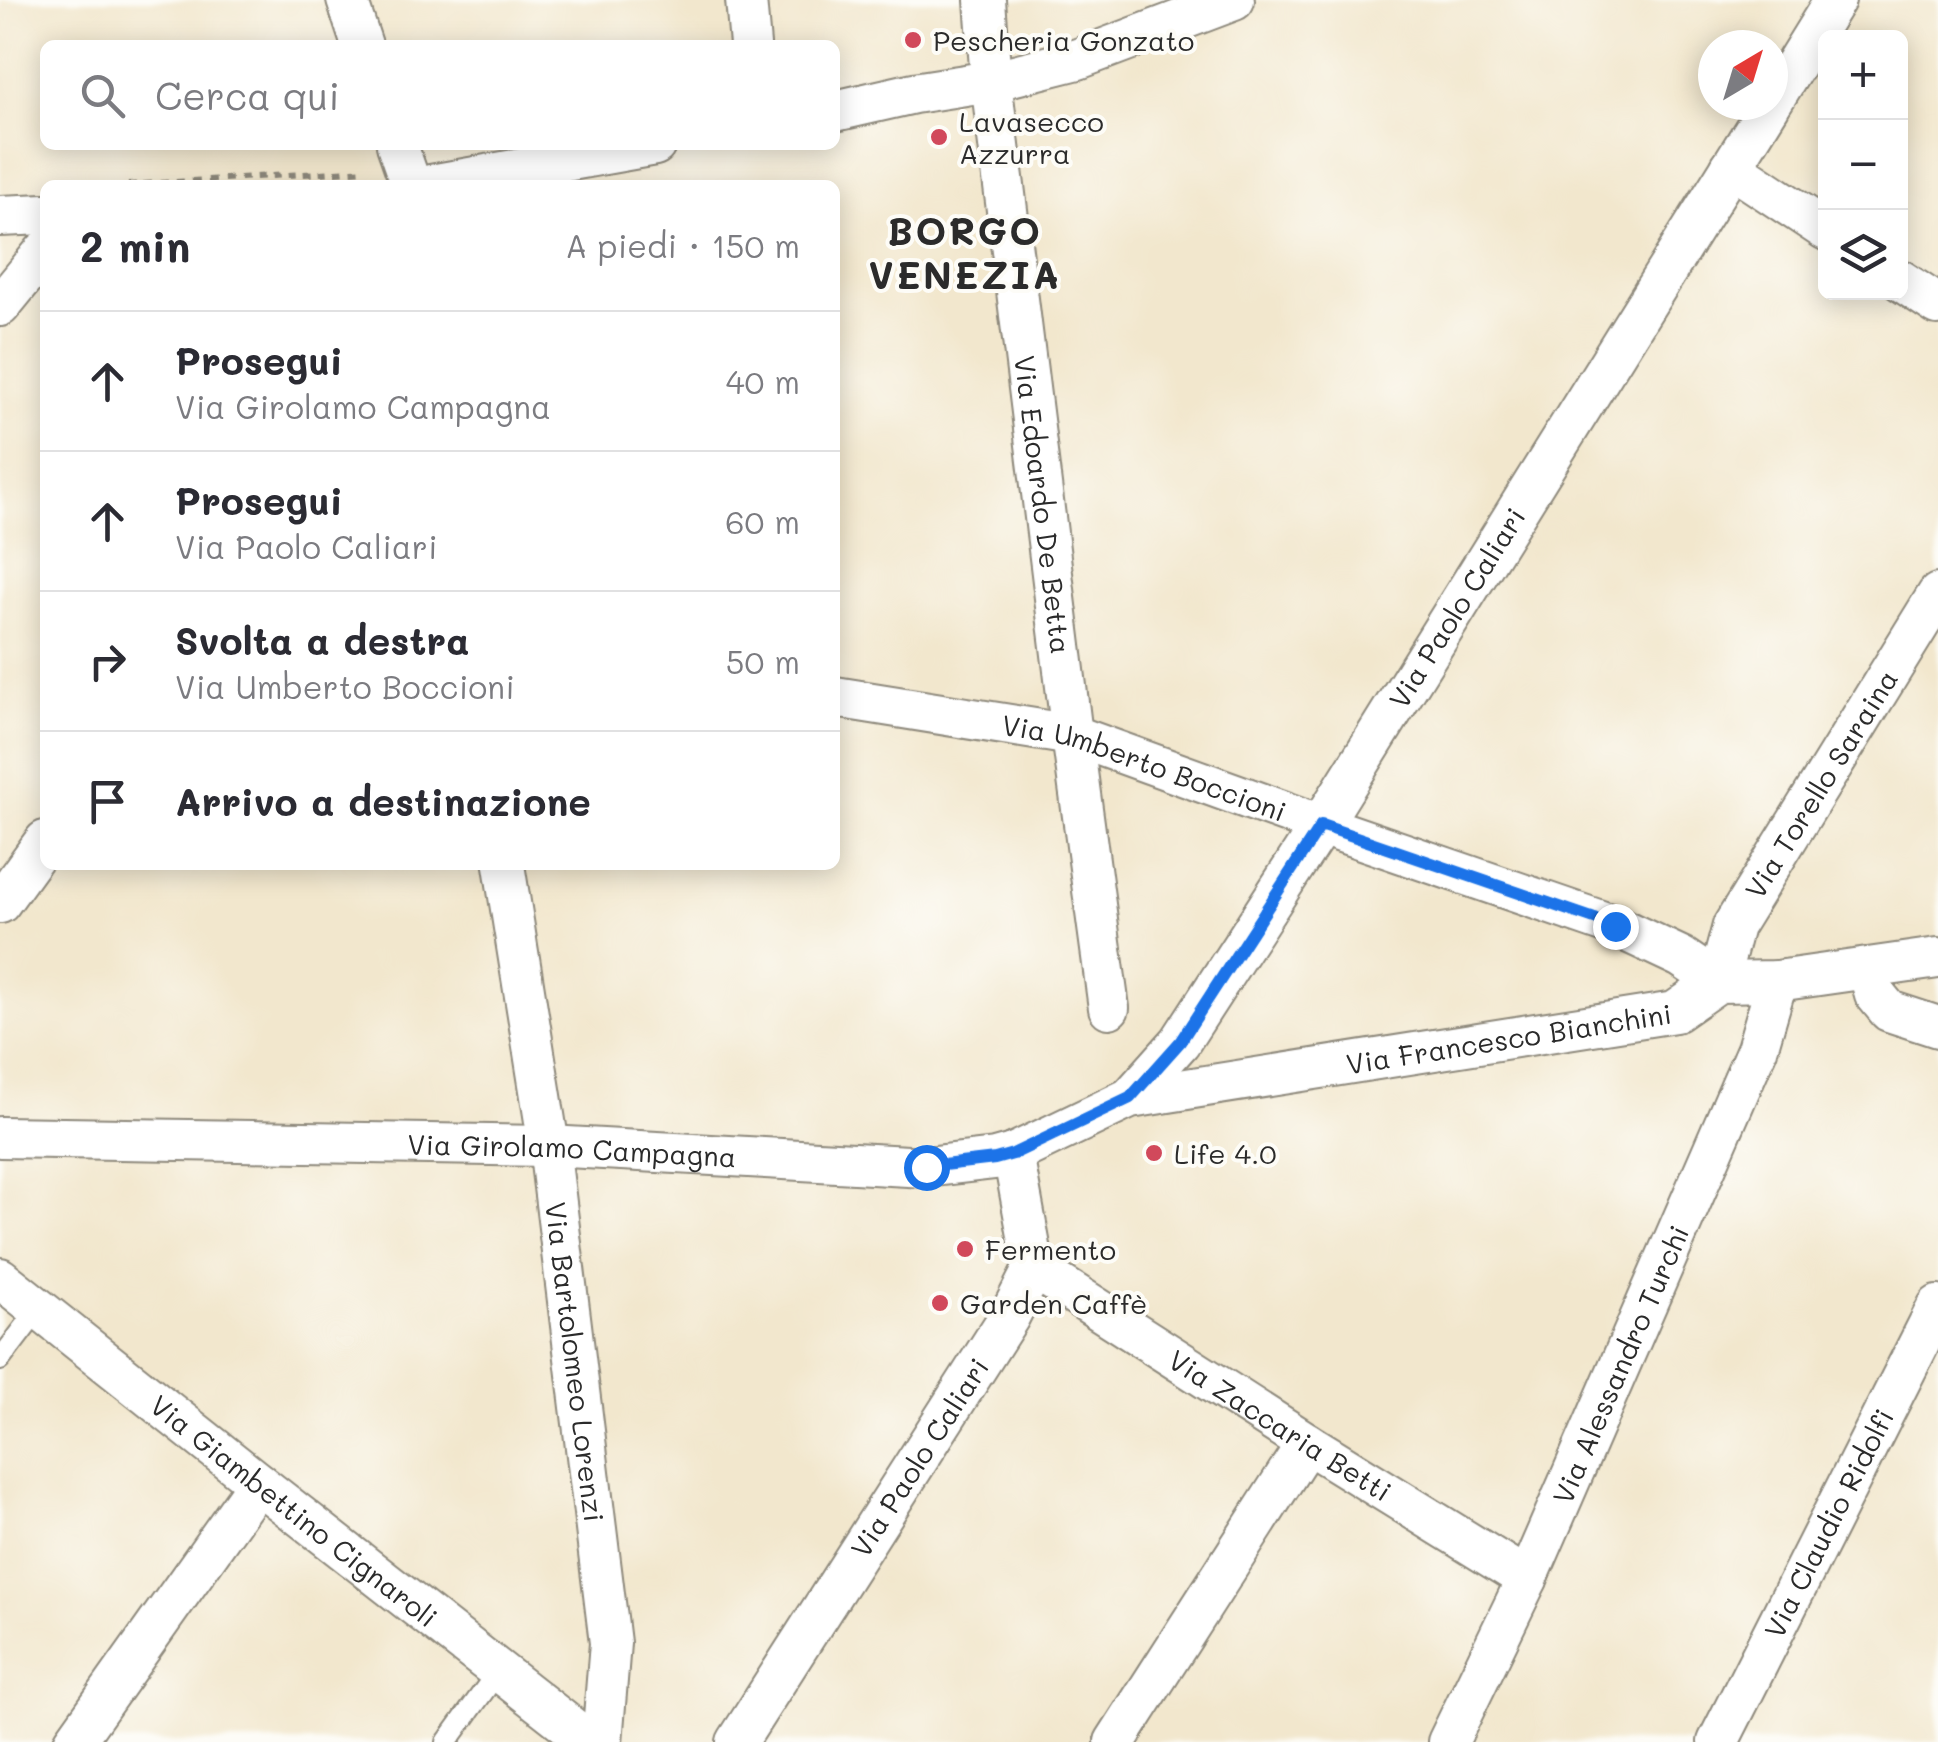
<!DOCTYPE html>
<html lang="it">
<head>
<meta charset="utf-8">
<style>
	:root { --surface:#fff; --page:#f2f2f3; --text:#2b2b33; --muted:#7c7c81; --line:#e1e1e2 }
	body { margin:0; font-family:Mali,sans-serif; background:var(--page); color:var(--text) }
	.controls { position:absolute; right:30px; top:30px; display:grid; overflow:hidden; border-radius:15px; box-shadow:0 5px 25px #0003 }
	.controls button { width:90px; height:90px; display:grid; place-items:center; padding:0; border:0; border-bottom:2px solid var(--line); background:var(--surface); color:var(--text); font:50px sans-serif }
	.compass { position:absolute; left:1698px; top:30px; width:90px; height:90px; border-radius:50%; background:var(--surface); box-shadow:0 5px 25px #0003; rotate:38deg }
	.stop { position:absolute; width:30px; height:30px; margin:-22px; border:8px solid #1a73e8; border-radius:50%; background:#fff }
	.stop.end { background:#1a73e8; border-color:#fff; box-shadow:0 2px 10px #0008 }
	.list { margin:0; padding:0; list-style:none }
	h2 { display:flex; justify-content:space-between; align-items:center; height:130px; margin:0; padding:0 40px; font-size:42px }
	h2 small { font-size:32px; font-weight:400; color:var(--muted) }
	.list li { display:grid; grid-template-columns:65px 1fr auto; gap:30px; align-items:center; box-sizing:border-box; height:140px; padding:0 40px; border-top:2px solid var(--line) }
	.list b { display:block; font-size:38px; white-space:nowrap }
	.list p { margin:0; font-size:32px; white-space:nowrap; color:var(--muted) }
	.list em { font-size:32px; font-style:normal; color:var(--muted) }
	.icon { flex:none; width:55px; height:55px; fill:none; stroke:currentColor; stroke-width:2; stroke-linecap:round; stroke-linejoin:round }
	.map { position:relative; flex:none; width:1938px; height:1742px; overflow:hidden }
	.search { position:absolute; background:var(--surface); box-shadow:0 5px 25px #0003; left:40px; top:40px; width:800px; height:110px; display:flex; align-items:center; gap:25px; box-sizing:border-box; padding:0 35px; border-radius:15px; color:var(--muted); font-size:38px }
	.panel { position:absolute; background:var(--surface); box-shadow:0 5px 25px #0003; left:40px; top:180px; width:800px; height:690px; border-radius:15px }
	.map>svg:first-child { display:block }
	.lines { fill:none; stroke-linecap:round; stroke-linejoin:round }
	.lane-casing { stroke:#8e897c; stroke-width:24 }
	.street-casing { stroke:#8e897c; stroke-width:44 }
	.path { stroke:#8e897c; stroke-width:6; stroke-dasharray:8 8; stroke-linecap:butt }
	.lane { stroke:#fff; stroke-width:20 }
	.street { stroke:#fff; stroke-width:40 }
	.route { stroke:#1a73e8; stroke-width:12 }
	.poi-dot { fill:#d1495b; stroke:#fdfcf7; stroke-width:4 }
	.labels { text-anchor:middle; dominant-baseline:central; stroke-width:8; stroke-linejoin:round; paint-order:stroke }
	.poi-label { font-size:28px; fill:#2b2b2b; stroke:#fdfcf7; text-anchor:start }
	.street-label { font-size:28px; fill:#2b2b2b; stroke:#fdfcf7 }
	.district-label { font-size:38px; font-weight:bold; letter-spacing:2.5px; fill:#2b2b2b; stroke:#fdfcf7 }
</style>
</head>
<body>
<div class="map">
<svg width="1938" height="1742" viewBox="0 0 1938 1742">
	<rect width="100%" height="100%" fill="#fdfcf7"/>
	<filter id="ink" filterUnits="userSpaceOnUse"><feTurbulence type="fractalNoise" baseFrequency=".01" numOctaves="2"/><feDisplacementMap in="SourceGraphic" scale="20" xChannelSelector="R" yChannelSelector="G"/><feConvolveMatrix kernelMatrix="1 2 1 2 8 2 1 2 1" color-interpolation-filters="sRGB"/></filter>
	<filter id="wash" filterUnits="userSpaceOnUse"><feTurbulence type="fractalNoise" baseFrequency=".0048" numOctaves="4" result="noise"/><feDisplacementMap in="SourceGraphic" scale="40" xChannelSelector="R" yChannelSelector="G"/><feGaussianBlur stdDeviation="2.25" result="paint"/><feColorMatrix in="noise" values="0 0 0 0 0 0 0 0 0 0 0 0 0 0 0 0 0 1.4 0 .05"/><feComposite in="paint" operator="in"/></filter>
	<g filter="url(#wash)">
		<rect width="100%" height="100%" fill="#f2e7cd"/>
	</g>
	<g filter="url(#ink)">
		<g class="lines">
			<!-- lane casing -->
			<g class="lane-casing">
				<path id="lane" d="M0,1360L38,1310
					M447,1742L499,1670"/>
			</g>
			<!-- street casing -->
			<g class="street-casing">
				<g id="street">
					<path d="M347,0L362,45"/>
					<path d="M746,0L750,45"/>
					<path id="s1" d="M985,0L991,81L1072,735L1109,1008"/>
					<path d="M1773,100L1835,0"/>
					<path d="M835,111L914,93L991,81L1078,59L1234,0"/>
					<path d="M397,145L411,185"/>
					<path d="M1731,167L1826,230"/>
					<path d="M431,185L655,145"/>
					<path d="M0,216L45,214"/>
					<path d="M1900,280L1938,305"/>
					<path d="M0,306L45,251"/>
					<path id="s2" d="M835,697L1072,735L1321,825L1615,926L1681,957L1718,982"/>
					<path id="s3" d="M504,865L549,1146L610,1643L602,1742"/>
					<path d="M0,903L45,841"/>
					<path d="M1868,969L1875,994L1889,1011L1938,1027"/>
					<path id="s4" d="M1718,982L1733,926L1938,594"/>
					<path id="s5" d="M1130,1098L1180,1042L1321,825L1770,105"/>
					<path id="s6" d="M0,1137L549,1146L926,1167L995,1159L1013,1154L1130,1098L1675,1012L1718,982L1777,981L1938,958"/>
					<path id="s7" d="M1034,1268L1307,1443L1527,1579"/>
					<path id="s8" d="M0,1278L258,1483L590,1742"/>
					<path d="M74,1742L258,1483"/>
					<path id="s9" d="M737,1742L1009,1317L1034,1268L1013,1154"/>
					<path d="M1115,1742L1307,1443"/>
					<path id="s10" d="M1448,1742L1527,1579L1757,1049L1777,981"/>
					<path id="s11" d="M1718,1742L1938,1306"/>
				</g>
			</g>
			<!-- path -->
			<path class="path" d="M128,185L366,170"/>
			<!-- lane -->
			<use href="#lane" class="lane"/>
			<!-- street -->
			<use href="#street" class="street"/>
		</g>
	</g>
	<g class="lines" filter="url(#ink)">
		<!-- route -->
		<path class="route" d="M926,1167L995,1159L1013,1154L1130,1098L1180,1042L1321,825L1615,926"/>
	</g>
	<!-- markers -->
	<g class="poi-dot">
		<circle cx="913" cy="40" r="10"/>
		<circle cx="939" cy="137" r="10"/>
		<circle cx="1154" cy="1153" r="10"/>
		<circle cx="965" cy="1249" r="10"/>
		<circle cx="940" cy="1303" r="10"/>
	</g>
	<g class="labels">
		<!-- poi labels -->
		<g class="poi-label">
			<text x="933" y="40">Pescheria Gonzato</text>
			<text x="959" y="121">Lavasecco<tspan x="959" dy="32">Azzurra</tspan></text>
			<text x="1174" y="1153">Life 4.0</text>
			<text x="985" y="1249">Fermento</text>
			<text x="960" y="1303">Garden Caffè</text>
		</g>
		<!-- street labels -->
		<g class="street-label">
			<text stroke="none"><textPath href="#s1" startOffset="508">Via Edoardo De Betta</textPath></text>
			<text stroke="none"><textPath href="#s5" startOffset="590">Via Paolo Caliari</textPath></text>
			<text stroke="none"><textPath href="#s2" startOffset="318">Via Umberto Boccioni</textPath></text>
			<text stroke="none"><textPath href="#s4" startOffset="225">Via Torello Saraina</textPath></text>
			<text stroke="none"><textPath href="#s6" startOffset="1528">Via Francesco Bianchini</textPath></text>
			<text stroke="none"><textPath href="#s6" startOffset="572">Via Girolamo Campagna</textPath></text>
			<text stroke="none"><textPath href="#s3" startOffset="502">Via Bartolomeo Lorenzi</textPath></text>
			<text stroke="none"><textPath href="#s10" startOffset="415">Via Alessandro Turchi</textPath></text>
			<text stroke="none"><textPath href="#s7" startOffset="292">Via Zaccaria Betti</textPath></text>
			<text stroke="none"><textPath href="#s9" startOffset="338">Via Paolo Caliari</textPath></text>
			<text stroke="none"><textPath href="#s8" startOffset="375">Via Giambettino Cignaroli</textPath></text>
			<text stroke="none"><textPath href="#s11" startOffset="245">Via Claudio Ridolfi</textPath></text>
		</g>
		<!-- district labels -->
		<g class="district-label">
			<text x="965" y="230">BORGO<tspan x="965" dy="44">VENEZIA</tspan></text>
		</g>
	</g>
</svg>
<div class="controls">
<button>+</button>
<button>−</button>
<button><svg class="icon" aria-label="layers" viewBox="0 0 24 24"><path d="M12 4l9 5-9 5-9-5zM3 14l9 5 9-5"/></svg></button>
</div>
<svg class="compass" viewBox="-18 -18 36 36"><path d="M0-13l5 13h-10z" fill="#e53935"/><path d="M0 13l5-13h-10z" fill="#7c7c81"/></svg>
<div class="stop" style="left:926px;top:1167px"></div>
<div class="stop end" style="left:1615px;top:926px"></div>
<div class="search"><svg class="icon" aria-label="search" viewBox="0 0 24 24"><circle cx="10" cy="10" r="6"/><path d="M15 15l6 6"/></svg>Cerca qui</div>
<section class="panel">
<h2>2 min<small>A piedi · 150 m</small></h2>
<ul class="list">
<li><svg class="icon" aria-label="ahead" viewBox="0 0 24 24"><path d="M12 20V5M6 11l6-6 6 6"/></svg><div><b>Prosegui</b><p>Via Girolamo Campagna</p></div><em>40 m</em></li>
<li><svg class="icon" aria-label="ahead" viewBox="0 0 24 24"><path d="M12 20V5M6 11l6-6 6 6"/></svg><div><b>Prosegui</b><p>Via Paolo Caliari</p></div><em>60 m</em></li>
<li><svg class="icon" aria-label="right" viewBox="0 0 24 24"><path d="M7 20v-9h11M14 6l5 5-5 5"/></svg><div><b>Svolta a destra</b><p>Via Umberto Boccioni</p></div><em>50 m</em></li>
<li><svg class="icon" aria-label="arrive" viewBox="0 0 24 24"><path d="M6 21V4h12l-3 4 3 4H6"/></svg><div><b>Arrivo a destinazione</b></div></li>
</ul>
</section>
</div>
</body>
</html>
